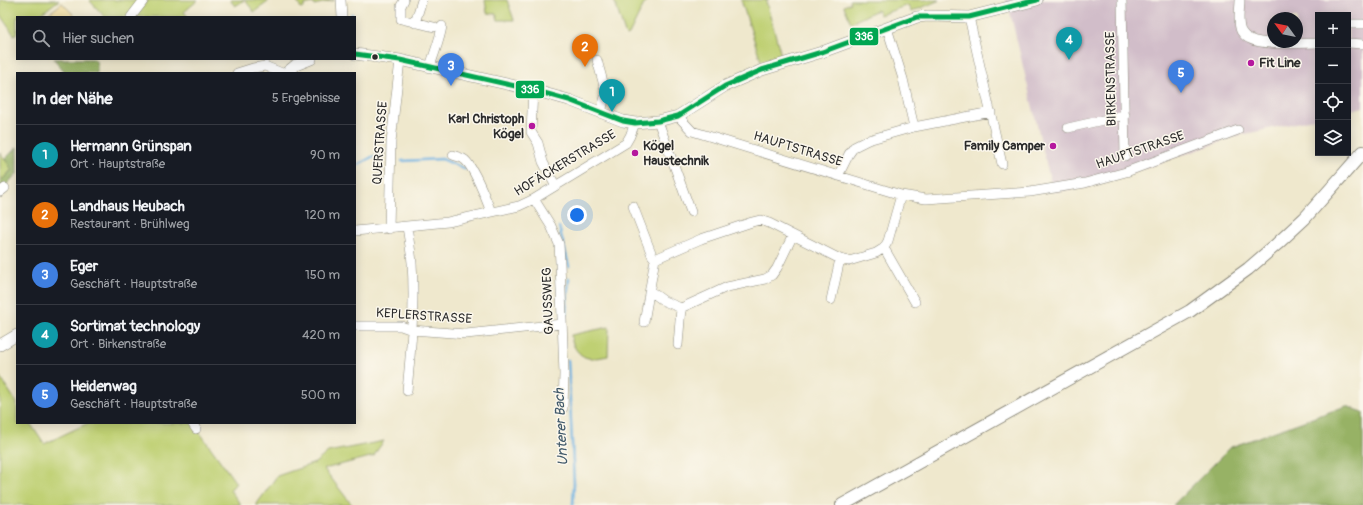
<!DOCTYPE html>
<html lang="de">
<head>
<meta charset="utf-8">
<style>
	:root { --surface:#171b24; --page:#242831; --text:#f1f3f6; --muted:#9ea1a6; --line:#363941; --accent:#d690ce }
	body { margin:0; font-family:Pangolin,sans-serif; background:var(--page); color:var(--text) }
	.controls { position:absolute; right:12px; top:12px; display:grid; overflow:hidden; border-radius:0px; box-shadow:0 2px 10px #0003 }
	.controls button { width:36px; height:36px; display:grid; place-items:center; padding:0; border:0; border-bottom:1px solid var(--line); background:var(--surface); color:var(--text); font:20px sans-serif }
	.compass { position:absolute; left:1267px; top:12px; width:36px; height:36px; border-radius:50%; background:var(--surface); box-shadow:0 2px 10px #0003; rotate:303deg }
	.you { position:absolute; left:577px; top:215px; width:14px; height:14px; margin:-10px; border:3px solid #fff; border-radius:50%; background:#1a73e8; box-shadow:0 0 0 6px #1a73e833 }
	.badge { display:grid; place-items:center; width:26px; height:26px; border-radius:50%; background:var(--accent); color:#fff; font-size:13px; font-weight:700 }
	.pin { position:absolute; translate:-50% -33px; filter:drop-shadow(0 1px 2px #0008) }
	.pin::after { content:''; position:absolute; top:21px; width:14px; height:12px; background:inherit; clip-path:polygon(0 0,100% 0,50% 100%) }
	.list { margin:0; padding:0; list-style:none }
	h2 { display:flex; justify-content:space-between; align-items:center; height:52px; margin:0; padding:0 16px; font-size:17px }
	h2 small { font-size:13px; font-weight:400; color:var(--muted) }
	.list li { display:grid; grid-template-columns:26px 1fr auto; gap:12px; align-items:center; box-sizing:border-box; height:60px; padding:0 16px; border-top:1px solid var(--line) }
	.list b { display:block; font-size:15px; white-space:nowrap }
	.list p { margin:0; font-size:13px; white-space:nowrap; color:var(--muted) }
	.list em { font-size:13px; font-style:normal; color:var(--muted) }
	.icon { flex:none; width:22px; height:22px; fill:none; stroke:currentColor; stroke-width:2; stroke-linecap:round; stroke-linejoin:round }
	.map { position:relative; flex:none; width:1363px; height:505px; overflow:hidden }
	.search { position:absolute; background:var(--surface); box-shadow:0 2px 10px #0003; left:16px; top:16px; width:340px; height:44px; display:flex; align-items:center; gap:10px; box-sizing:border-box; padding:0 14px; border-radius:0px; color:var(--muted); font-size:15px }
	.panel { position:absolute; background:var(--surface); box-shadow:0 2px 10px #0003; left:16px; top:72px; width:340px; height:352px; border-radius:0px }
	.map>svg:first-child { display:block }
	.industrial { fill:#d1bdc9; fill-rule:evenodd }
	.green { fill:#bfd073; stroke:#757e4f }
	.forest { fill:#97b265; stroke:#616e48 }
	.sand { fill:#eeda9e; stroke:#8c8264 }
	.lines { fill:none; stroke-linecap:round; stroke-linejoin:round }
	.stream { stroke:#6cb1e2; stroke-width:2.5 }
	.minor-casing { stroke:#8d8a7c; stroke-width:10 }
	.tertiary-casing { stroke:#8d8a7c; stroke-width:12 }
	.secondary-casing { stroke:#8d8a7c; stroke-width:14 }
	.minor { stroke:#fff; stroke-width:9 }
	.tertiary { stroke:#fff; stroke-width:11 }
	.secondary { stroke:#fff; stroke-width:12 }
	.bus-1-casing { stroke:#fbf7ec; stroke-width:8 }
	.bus-1 { stroke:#00a651; stroke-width:5 }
	.bus-dot { fill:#2b2b2b; stroke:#fbf7ec; stroke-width:1.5 }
	.poi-dot { fill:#b5179e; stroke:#fbf7ec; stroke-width:1.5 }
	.labels { text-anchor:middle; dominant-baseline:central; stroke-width:3; stroke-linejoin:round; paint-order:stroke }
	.poi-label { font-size:13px; font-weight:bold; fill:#2b2b2b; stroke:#fbf7ec; text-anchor:start }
	.street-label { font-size:13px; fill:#2b2b2b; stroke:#fbf7ec }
	.water-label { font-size:14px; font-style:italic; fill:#425a6b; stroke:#fbf7ec }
	.line-badge { stroke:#fbf7ec; stroke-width:1.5 }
	.badge-label { font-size:11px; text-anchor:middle; font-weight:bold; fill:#fff }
</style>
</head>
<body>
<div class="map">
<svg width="1363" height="505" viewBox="0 0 1363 505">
	<rect width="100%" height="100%" fill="#fbf7ec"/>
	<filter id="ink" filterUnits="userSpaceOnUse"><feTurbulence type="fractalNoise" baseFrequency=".025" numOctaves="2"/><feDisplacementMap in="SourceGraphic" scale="8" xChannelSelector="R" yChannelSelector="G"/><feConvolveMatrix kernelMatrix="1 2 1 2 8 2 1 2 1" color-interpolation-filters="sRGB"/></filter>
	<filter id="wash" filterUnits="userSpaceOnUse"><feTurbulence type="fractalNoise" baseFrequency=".012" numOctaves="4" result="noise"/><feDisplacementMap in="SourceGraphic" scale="16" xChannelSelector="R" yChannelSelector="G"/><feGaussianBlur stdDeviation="0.9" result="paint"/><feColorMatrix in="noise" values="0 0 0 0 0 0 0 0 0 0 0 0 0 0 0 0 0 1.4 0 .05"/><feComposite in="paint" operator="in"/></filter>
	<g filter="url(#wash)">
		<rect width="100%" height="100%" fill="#efe8cd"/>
		<!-- industrial -->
		<path class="industrial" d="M1005,0H1363V107L1348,111V15H1318V118L1241,135L1090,187L1053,192L1010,12ZM1273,18H1297V42H1273Z"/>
		<!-- green -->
		<path class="green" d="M0,0H59L37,17H17V33L14,35L0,15Z
			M89,0H140L127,17H105Z
			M148,0H198L184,12L188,17H134Z
			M230,0H267L268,2L254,12L245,0L235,6Z
			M296,0H335L314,5L313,3L304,5V8H301Z
			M485,0H507L514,20H498L496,14L487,13Z
			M614,0H648L644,4L629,35L626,36Z
			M741,0H769L766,1L781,55L761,61Z
			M850,0H940L911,12L908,5L880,15L877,10L851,23L844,6L851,3Z
			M0,153L12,169L0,182Z
			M609,327L608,356C602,357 594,359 588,358C578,356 571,344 571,335Z
			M0,377L17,403V423H30L44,444L88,423H193L236,483L230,490L241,505H0Z
			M384,441L378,449L374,456L324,469L352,505H256L277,476L315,463L328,452Z"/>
		<!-- forest -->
		<path class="forest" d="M54,59H94L97,63V73H66Z
			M17,147V174L6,185L0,187V182L12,170L5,159Z
			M1346,406L1363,412V505H1173L1231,447Z"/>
		<!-- sand -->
		<path class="sand" d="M62,3L76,17H50L48,14Z"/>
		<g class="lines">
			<!-- stream -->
			<path class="stream" d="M352,17V14
				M402,161L442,159L465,169
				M355,166L372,157L381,156
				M559,227L569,266
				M566,315L569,278
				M568,360L574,483L573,505"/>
		</g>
	</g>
	<g filter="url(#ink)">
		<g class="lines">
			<!-- minor casing -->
			<g class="minor-casing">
				<path id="minor" d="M341,0L342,17
					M404,0L401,6V19L434,27
					M1122,0L1125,156
					M1240,0C1240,9 1237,22 1241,31C1243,34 1247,38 1250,39C1263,46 1302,43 1318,43
					M131,17L144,0
					M969,17L1002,164
					M415,23L422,0
					M1348,24H1363
					M887,28L903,79L914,127
					M1348,43L1363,44
					M597,60L606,93L601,112
					M430,67C434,53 440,40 442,26
					M237,73L253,68L265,66L282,73
					M533,90L531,132L538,143L543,162L555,185
					M678,116L692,131L901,195L926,199L1030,192L1085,183L1126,172L1238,130
					M658,121L691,212
					M1068,128L1125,115
					M453,155C457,157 462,157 465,160C475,169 486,199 491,212
					M838,176L849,154L854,147L868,140L914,127L991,112
					M0,192L5,188
					M901,195L888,241L884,248L915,302
					M534,199L551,226L559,244L560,263L564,374L563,408
					M633,206L652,255L655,259
					M389,229L391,142L400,60
					M355,231L448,222L519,206L534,199L626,143L630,136L635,123
					M650,291L664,301L681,308L727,287L765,279L772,275L777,268L793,235
					M831,300L840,259
					M644,322L655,259L701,239L752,222L760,220L769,223L840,259L849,261L876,253L884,248
					M355,326H401L412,330L466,334L562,324
					M678,345L681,308
					M407,391C411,349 415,306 412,263C411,251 409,239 407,227
					M192,423L196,429"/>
			</g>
			<!-- tertiary casing -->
			<g class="tertiary-casing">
				<path id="tertiary" d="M355,54L400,60L533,90L569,100L623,121L635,123L658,121L678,116L725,86L762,70L822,52L917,17L928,16L969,17L1037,0
					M286,73L296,65L311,59
					M0,345L17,335"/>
			</g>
			<!-- secondary casing -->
			<g class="secondary-casing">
				<path id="secondary" d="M842,505L1190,311L1248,269L1277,244L1305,218L1363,152"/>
			</g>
			<!-- minor -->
			<use href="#minor" class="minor"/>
			<!-- tertiary -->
			<use href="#tertiary" class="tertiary"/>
			<!-- secondary -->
			<use href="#secondary" class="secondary"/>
			<!-- bus-1 casing -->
			<g class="bus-1-casing">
				<path id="bus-1" d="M355,54L400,60L533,90L569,100L623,121L635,123L658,121L678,116L725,86L762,70L822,52L917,17H969L1037,0"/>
			</g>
			<!-- bus-1 -->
			<use href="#bus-1" class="bus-1"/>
		</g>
	</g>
	<!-- markers -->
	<circle class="bus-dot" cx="375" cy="57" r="3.5"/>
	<g class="poi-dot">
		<circle cx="1251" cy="63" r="4"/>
		<circle cx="532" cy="126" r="4"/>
		<circle cx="1053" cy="146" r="4"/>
		<circle cx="635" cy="153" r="4"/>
	</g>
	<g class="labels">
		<!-- poi labels -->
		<g class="poi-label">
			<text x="1259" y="63">Fit Line</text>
			<text x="524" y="119" text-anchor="end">Karl Christoph<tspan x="524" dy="15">Kögel</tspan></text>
			<text x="643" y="146">Kögel<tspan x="643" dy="15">Haustechnik</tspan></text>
			<text x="1045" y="146" text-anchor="end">Family Camper</text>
		</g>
		<!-- street labels -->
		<g class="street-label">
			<text transform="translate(1111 79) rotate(-91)">BIRKENSTRASSE</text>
			<text transform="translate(380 143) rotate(-86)">QUERSTRASSE</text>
			<text transform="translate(798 149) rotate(17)">HAUPTSTRASSE</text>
			<text transform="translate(1140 150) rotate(-19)">HAUPTSTRASSE</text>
			<text transform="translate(565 163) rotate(-31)">HOFÄCKERSTRASSE</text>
			<text transform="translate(548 301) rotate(-92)">GAUSSWEG</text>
			<text transform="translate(424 316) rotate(4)">KEPLERSTRASSE</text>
		</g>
		<!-- water labels -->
		<g class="water-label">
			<text transform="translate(561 427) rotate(-93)">Unterer Bach</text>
		</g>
	</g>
	<g class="line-badge">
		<rect x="849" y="27" width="30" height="19" rx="4" fill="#00a651"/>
		<rect x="515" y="80" width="30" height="19" rx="4" fill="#00a651"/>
	</g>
	<g class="badge-label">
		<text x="864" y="40">336</text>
		<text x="530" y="93">336</text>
	</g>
</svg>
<div class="controls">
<button>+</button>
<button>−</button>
<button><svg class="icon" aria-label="locate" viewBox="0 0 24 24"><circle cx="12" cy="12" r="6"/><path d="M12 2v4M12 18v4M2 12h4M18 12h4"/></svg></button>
<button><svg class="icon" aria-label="layers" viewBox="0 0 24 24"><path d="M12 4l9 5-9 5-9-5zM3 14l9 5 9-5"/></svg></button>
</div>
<svg class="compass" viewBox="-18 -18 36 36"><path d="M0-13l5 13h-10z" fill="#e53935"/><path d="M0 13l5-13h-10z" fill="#9ea1a6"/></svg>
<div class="you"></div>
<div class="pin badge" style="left:612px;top:112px;background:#0f9aa8">1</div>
<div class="pin badge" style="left:585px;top:67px;background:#e8710a">2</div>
<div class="pin badge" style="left:451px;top:86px;background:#3f7fe0">3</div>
<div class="pin badge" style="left:1069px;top:60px;background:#0f9aa8">4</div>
<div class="pin badge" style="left:1181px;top:93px;background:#3f7fe0">5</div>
<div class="search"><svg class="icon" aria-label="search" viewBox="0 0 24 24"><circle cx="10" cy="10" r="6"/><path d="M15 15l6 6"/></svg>Hier suchen</div>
<section class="panel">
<h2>In der Nähe<small>5 Ergebnisse</small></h2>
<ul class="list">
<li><span class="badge" style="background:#0f9aa8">1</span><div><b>Hermann Grünspan</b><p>Ort · Hauptstraße</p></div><em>90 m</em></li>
<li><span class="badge" style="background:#e8710a">2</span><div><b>Landhaus Heubach</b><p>Restaurant · Brühlweg</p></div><em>120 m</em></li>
<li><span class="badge" style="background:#3f7fe0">3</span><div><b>Eger</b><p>Geschäft · Hauptstraße</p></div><em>150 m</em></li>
<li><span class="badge" style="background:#0f9aa8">4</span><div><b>Sortimat technology</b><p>Ort · Birkenstraße</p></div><em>420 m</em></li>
<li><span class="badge" style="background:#3f7fe0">5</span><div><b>Heidenwag</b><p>Geschäft · Hauptstraße</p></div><em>500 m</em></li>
</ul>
</section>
</div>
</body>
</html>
